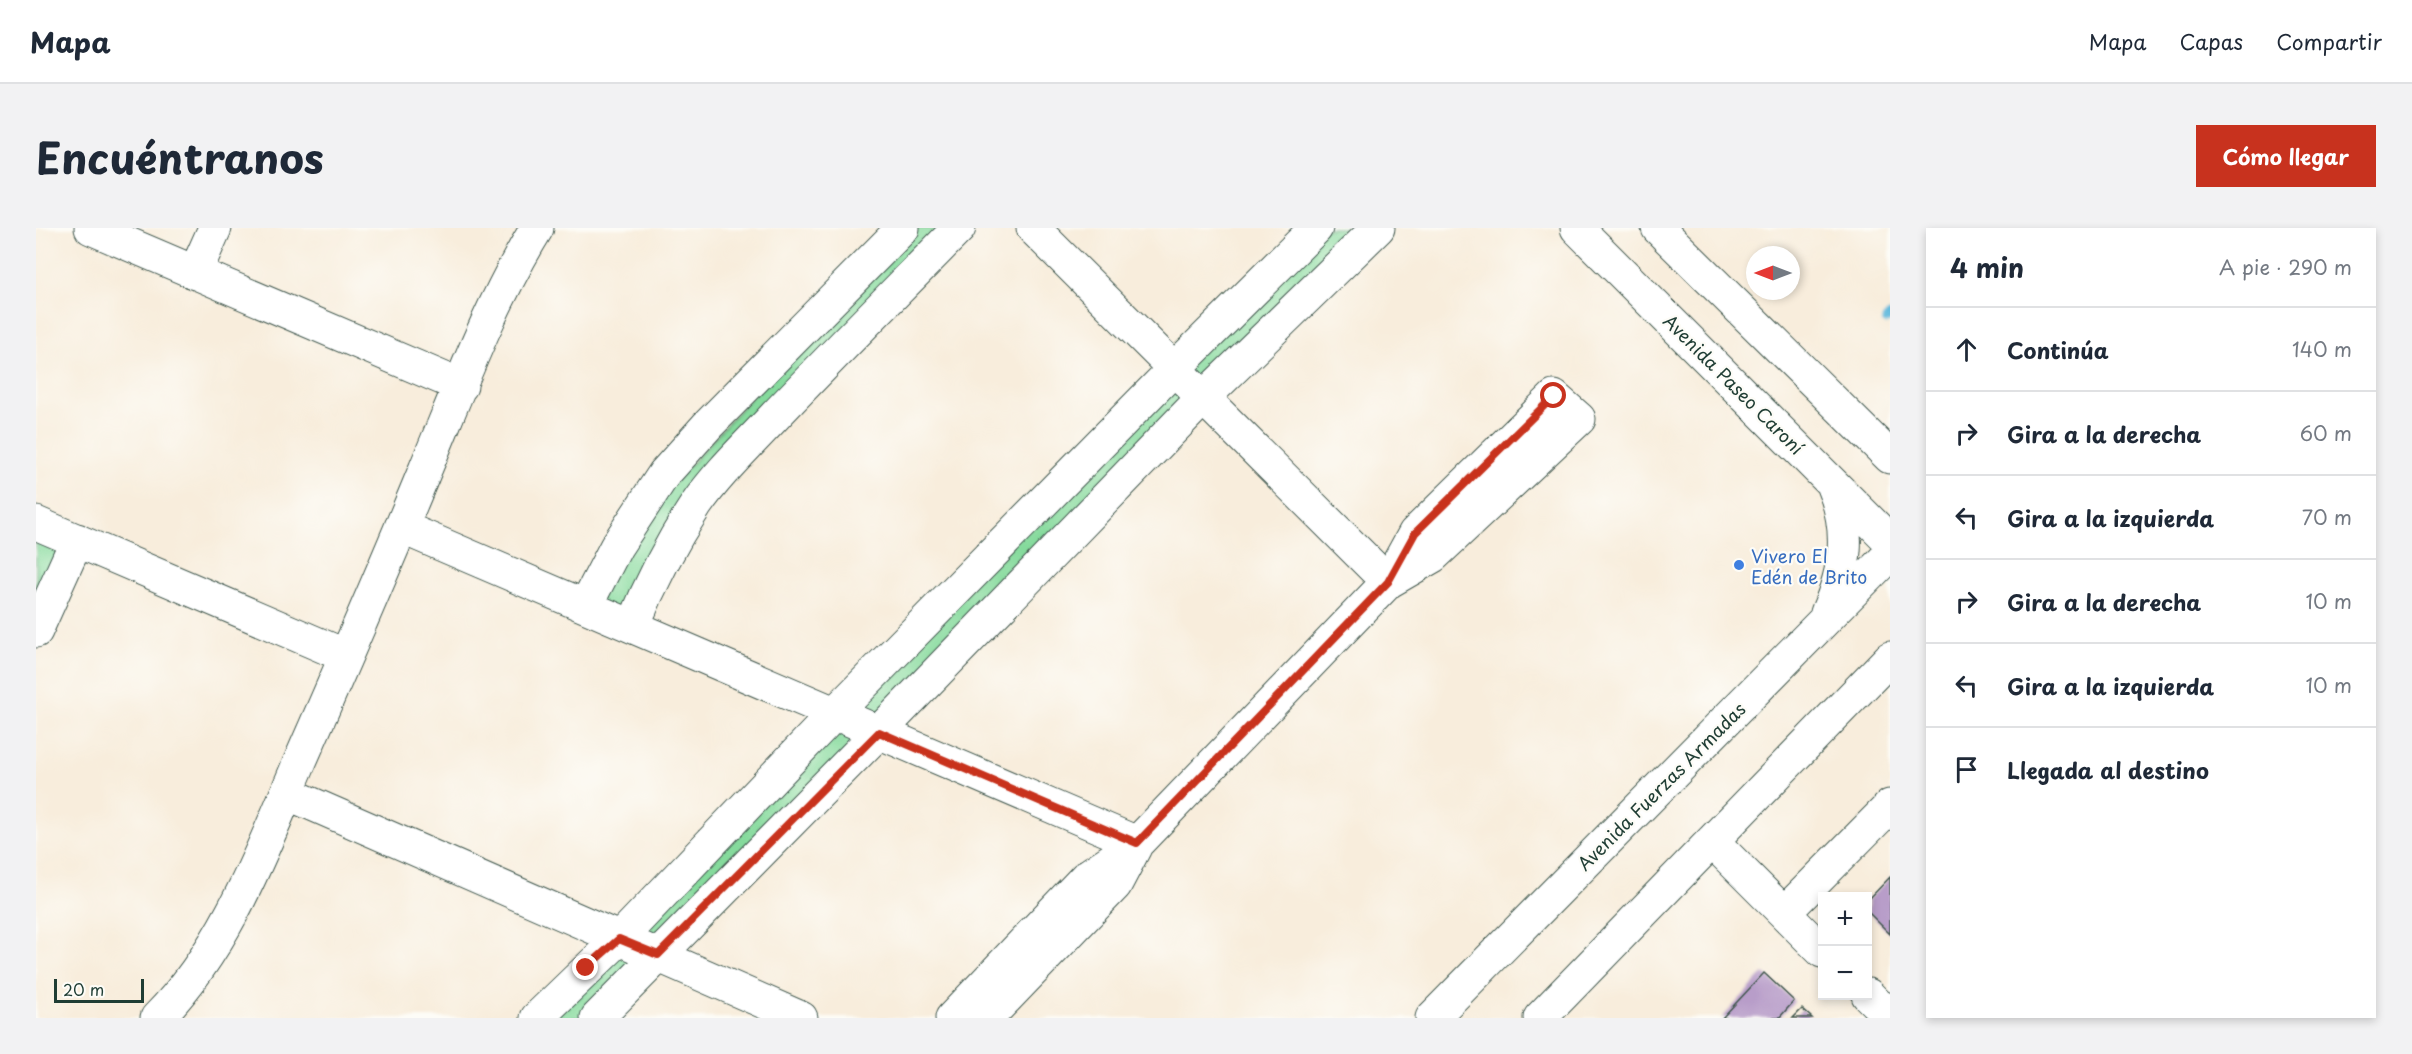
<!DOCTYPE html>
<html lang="es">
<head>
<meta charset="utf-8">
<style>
	:root { --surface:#fff; --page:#f2f2f3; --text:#1f2937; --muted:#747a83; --line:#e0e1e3; --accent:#c8321e }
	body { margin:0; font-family:"Playpen Sans",sans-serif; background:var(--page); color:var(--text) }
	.controls { position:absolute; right:18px; bottom:18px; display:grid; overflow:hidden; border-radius:0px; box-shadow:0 3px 9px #0003 }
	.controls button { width:54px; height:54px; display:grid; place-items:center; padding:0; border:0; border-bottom:2px solid var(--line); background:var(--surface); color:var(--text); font:30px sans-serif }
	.compass { position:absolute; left:1710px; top:18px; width:54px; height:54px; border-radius:50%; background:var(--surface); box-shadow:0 3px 9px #0003; rotate:270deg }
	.scale { position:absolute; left:18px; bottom:15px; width:90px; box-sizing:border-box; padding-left:6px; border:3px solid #1f3d34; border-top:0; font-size:16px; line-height:21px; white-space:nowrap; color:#1f3d34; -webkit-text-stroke:4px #fdfcf7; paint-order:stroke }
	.stop { position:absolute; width:18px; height:18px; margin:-14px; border:4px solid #c8321e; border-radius:50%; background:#fff }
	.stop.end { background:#c8321e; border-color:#fff; box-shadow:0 2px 6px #0008 }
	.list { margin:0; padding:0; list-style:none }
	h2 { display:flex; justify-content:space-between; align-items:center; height:78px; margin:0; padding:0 24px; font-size:26px }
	h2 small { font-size:20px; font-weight:400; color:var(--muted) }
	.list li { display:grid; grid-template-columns:39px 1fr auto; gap:18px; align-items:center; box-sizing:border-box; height:84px; padding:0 24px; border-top:2px solid var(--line) }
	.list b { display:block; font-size:22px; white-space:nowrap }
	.list em { font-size:20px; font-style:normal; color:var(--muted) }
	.icon { flex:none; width:33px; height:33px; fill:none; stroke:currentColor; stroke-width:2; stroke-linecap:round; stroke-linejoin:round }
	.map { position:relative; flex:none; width:1854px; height:790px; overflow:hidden; border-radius:0px }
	header { display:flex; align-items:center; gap:36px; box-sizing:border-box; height:84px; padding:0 30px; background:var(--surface); border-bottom:2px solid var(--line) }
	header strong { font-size:28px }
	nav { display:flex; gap:33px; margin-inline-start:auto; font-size:21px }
	.intro { display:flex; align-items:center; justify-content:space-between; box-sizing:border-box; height:144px; padding:0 36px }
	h1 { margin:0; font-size:42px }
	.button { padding:15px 27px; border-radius:0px; background:var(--accent); color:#fff; font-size:21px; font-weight:700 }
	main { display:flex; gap:36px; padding:0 36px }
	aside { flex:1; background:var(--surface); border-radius:0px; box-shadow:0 3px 9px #0003 }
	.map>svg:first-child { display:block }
	.green { fill:#85da9c; stroke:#528c68; stroke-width:1.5 }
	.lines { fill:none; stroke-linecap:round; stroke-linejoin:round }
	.stream { stroke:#60badd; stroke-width:9 }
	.building { fill:#b89dc9 }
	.minor-casing { stroke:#40574d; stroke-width:35 }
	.minor { stroke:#fff; stroke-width:33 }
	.route { stroke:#c8321e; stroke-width:8 }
	.shop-dot { fill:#3f7fe0; stroke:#fdfcf7; stroke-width:2 }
	.labels { text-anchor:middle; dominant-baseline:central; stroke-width:4.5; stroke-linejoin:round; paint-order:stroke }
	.street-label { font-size:18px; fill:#1f3d34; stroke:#fdfcf7 }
	.shop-label { font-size:18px; fill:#366cbe; stroke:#fdfcf7; text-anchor:start }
</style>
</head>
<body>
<header>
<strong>Mapa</strong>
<nav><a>Mapa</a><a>Capas</a><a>Compartir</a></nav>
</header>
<div class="intro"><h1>Encuéntranos</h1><a class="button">Cómo llegar</a></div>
<main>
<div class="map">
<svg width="1854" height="790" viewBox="0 0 1854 790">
	<rect width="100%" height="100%" fill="#fdfcf7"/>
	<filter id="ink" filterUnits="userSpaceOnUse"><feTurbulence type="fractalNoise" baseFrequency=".0167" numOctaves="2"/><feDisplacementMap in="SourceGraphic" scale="12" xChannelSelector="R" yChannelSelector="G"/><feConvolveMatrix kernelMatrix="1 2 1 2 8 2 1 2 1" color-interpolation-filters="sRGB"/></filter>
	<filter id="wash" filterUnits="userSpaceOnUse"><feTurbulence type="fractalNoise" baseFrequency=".008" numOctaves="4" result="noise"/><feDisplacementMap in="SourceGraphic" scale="24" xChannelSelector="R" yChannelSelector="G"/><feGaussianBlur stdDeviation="1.35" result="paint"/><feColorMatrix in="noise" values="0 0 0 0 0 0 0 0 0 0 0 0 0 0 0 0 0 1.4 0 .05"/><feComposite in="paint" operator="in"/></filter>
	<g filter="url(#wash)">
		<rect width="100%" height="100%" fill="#f8eddc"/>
		<!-- green -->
		<path class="green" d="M867,0H923L685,246L595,397L551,378L580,319Z
			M1280,0H1342L558,790H503Z
			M0,295L41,312L0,403Z"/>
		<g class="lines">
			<!-- stream -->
			<path class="stream" d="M1850,92L1854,88"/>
		</g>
		<g id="blocks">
			<!-- building -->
			<path class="building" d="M1854,649V706L1832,684V672Z
				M1728,745L1758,773L1743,790H1686Z
				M1766,781L1776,790H1757Z"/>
		</g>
	</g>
	<g filter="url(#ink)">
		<use href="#blocks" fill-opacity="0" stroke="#40574d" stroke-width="1.5"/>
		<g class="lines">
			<!-- minor casing -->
			<g class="minor-casing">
				<path id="minor" d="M55,0L425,158
					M997,0L1352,354
					M1541,0L1854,313
					M1622,0L1854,229
					M159,45L179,0
					M0,295L310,428
					M365,299L1101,615
					M550,377L580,319L628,246L672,197L867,0
					M1791,385C1810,341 1816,302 1796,256
					M597,398C614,356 635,315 660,277C682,245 712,217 738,189C799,125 861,63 923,0
					M0,403L41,312
					M251,565L765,790
					M1676,613L1748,685
					M1786,723L1748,685L1854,578
					M1832,767L1850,785L1854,781
					M121,790C189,722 225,625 262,538C305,440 348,342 389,242C423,161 454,76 501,0
					M501,790L583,711L799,485L1138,141L1280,0
					M561,790L843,504L1167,170L1342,0
					M916,790L1050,649L1101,615L1352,354L1379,305L1518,169L1543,191L1397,328L1352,354
					M951,790L1079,657L1099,619
					M1396,790L1854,326
					M1504,790L1854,430"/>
			</g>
			<!-- minor -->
			<use href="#minor" class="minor"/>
		</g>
	</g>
	<g class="lines" filter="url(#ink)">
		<!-- route -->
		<path class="route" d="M550,740L583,711L622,727L843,504L1101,615L1352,354L1379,305L1518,168"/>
	</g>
	<!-- markers -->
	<circle class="shop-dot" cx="1703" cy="337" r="6"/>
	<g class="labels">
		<!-- street labels -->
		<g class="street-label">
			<text transform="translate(1698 156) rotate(45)">Avenida Paseo Caroní</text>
			<text transform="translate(1625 558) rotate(-45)">Avenida Fuerzas Armadas</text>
		</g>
		<!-- shop labels -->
		<g class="shop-label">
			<text x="1715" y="327">Vivero El<tspan x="1715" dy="21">Edén de Brito</tspan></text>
		</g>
	</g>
</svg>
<div class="controls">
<button>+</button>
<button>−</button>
</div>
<svg class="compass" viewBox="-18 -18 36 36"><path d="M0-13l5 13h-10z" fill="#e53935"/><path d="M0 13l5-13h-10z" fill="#747a83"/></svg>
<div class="scale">20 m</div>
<div class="stop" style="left:1518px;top:168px"></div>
<div class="stop end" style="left:550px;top:740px"></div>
</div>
<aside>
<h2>4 min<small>A pie · 290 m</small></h2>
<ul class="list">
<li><svg class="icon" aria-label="ahead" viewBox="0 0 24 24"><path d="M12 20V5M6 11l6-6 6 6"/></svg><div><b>Continúa</b></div><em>140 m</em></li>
<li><svg class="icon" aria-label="right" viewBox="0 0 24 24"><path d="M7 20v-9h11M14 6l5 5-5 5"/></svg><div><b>Gira a la derecha</b></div><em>60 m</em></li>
<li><svg class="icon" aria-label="left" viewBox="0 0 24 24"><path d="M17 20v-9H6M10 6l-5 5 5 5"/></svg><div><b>Gira a la izquierda</b></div><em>70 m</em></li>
<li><svg class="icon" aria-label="right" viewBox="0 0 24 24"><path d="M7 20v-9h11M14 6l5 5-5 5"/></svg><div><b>Gira a la derecha</b></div><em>10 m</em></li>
<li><svg class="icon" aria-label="left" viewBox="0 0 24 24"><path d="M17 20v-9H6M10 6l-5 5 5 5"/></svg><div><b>Gira a la izquierda</b></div><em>10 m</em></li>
<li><svg class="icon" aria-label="arrive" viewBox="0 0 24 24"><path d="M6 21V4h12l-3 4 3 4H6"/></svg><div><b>Llegada al destino</b></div></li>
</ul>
</aside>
</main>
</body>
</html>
